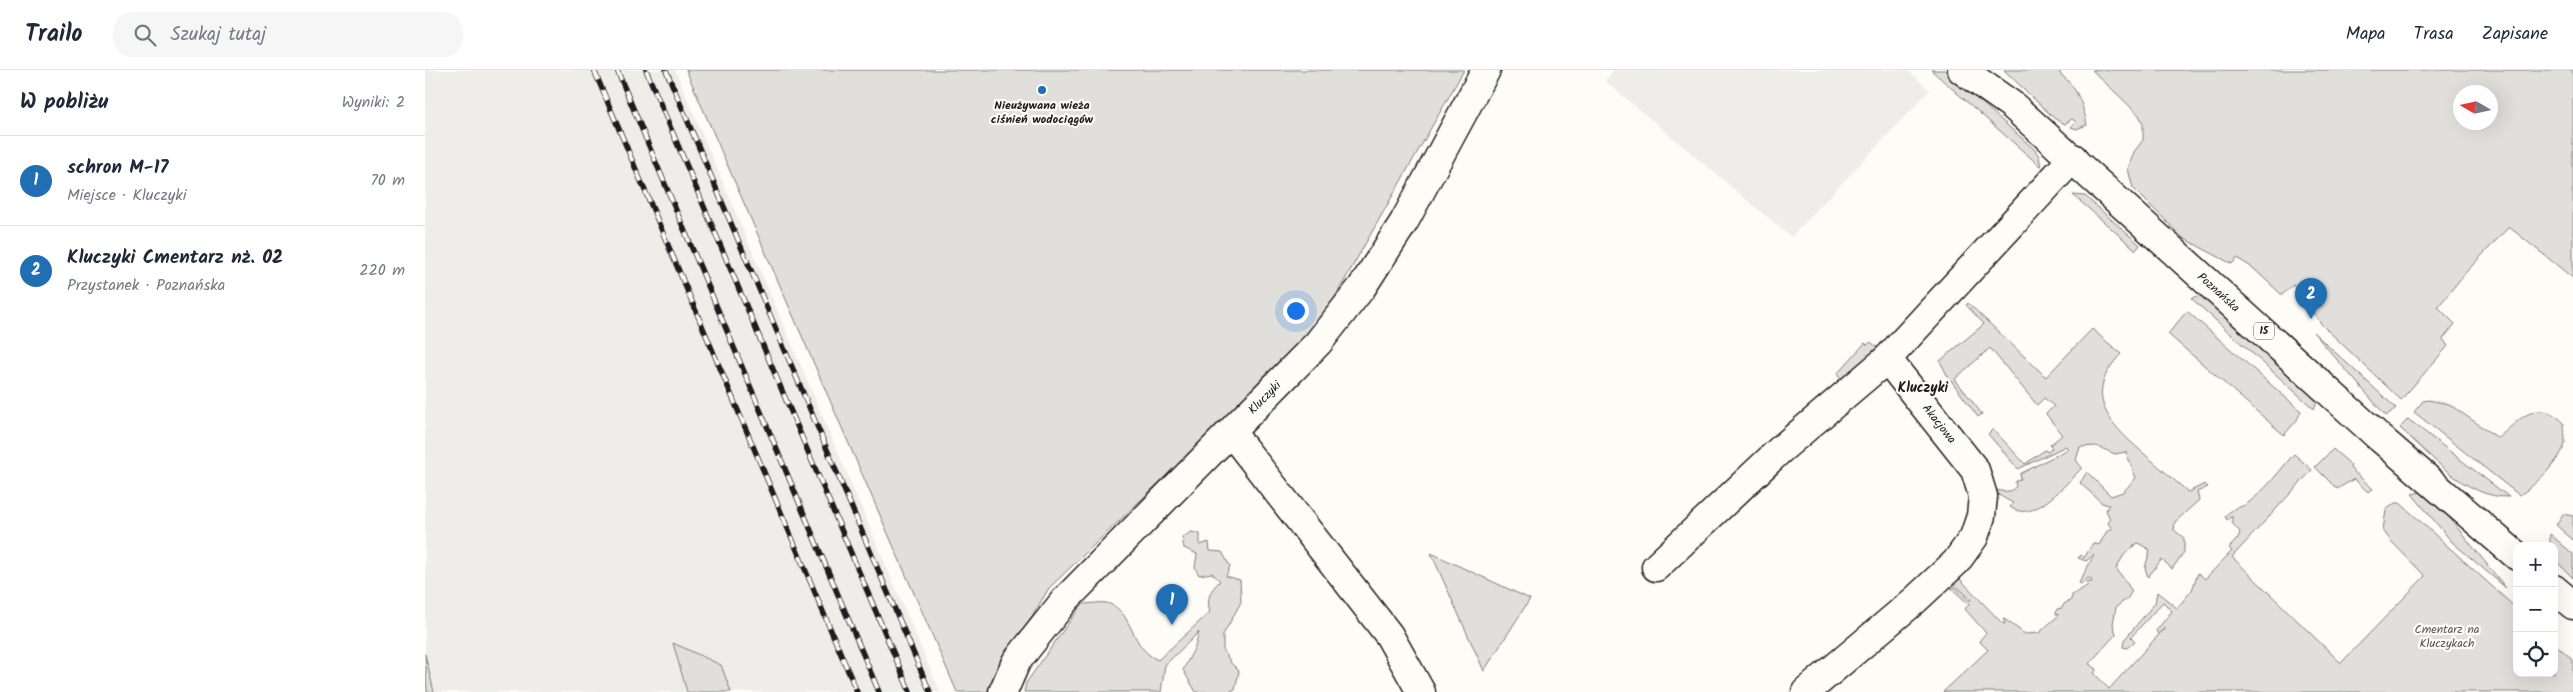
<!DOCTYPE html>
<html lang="pl">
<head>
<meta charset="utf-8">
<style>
	:root { --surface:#fff; --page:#f6f6f7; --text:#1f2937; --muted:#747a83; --line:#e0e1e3; --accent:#1f6fb2 }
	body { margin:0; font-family:Kalam,sans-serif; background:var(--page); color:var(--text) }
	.controls { position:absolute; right:15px; bottom:15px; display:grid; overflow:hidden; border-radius:10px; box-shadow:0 5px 20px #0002 }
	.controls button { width:45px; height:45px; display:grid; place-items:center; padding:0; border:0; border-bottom:1px solid var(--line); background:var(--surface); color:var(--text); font:25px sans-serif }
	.compass { position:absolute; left:2028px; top:15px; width:45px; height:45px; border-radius:50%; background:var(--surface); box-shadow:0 5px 20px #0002; rotate:279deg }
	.you { position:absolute; left:870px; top:240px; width:18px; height:18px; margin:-12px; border:4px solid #fff; border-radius:50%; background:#1a73e8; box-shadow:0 0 0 8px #1a73e833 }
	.badge { display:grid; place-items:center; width:32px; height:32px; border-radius:50%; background:var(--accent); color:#fff; font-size:16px; font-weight:700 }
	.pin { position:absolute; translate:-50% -41px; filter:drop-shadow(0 1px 2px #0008) }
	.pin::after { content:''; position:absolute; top:26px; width:18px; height:15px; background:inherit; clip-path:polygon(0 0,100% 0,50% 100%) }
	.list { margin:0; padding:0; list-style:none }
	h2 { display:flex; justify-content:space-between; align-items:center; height:65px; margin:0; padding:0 20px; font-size:21px }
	h2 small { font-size:16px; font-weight:400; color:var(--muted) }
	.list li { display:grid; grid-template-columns:32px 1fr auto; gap:15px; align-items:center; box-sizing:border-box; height:90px; padding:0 20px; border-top:1px solid var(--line) }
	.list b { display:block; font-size:19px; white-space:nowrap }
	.list p { margin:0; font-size:16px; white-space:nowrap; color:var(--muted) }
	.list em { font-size:16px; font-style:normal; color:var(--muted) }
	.icon { flex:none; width:28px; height:28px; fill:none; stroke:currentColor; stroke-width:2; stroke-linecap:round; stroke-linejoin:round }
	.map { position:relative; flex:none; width:2148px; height:622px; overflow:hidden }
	header { display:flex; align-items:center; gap:30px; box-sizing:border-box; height:70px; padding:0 25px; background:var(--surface); border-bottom:1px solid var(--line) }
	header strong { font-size:24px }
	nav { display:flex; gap:28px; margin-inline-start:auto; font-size:18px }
	.search { width:350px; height:45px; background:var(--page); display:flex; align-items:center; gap:12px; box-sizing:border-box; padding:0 18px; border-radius:20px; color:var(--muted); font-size:19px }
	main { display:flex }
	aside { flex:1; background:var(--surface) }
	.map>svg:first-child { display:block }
	.built { fill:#eeede9 }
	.green { fill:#e0dfdb; stroke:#7e7e7c; fill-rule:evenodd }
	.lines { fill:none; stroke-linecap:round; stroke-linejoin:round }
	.street-casing { stroke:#1c1c1c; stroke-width:31 }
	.primary-casing { stroke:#1c1c1c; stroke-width:31 }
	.street { stroke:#fdfcf7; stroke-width:28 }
	.primary { stroke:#fdfcf7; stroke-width:28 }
	.rail-casing { stroke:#1c1c1c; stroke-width:5.5 }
	.rail { stroke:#fdfcf7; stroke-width:4; stroke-dasharray:11; stroke-linecap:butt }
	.poi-dot { fill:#1f6fb2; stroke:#fdfcf7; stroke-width:2 }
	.labels { text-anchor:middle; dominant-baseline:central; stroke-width:4.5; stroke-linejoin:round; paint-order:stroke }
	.shield { fill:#fdfcf7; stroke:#605f5e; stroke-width:1 }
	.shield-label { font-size:11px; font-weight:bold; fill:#1c1c1c }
	.poi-label { font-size:12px; font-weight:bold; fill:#1c1c1c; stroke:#fdfcf7 }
	.street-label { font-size:12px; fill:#1c1c1c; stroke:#fdfcf7 }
	.park-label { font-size:12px; fill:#575655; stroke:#fdfcf7 }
	.neighbourhood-label { font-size:14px; font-weight:bold; fill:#1c1c1c; stroke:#fdfcf7 }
</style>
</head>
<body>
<header>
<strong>Trailo</strong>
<div class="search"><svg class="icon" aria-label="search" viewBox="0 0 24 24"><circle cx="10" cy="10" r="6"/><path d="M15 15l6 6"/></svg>Szukaj tutaj</div>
<nav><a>Mapa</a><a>Trasa</a><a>Zapisane</a></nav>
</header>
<main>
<aside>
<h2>W pobliżu<small>Wyniki: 2</small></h2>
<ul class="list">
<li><span class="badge">1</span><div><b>schron M-17</b><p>Miejsce · Kluczyki</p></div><em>70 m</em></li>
<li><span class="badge">2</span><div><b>Kluczyki Cmentarz nż. 02</b><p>Przystanek · Poznańska</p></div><em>220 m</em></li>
</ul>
</aside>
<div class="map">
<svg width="2148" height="622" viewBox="0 0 2148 622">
	<rect width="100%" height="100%" fill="#fdfcf7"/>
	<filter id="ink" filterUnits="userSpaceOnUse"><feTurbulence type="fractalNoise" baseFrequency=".02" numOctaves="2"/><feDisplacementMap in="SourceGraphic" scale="10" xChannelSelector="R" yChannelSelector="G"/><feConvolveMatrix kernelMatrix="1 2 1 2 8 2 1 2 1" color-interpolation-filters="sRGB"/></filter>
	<g filter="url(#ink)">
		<!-- built -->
		<path class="built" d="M0,0H250L515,622H0Z
			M1189,0H1238L1241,2L1243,0H1482L1505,20L1366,167L1180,11Z"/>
		<!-- green -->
		<path class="green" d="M261,0H1039L889,264L624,518L562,622H532Z
			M1506,0H1520L1610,80L1614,86L1616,97Z
			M1579,0H1635V4C1652,17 1658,34 1662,55L1651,59L1646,57L1651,52L1647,49L1640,54L1630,49Z
			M1667,0H2148V208L2084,157L2041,202L2013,237L2030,254L2018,269L2023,276L1976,330L1897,255L1868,215L1857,225L1828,198L1812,188L1807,194L1758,168L1708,118L1703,99L1709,82L1718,70V54L1714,45ZM2036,22H2066V52H2036Z
			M1648,125L1660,126L1715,175L1711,180Z
			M1773,226L1779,227L1892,331L1889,339L1766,228Z
			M1543,233L1621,307L1667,259L1696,284C1657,325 1683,352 1717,382C1732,395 1748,409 1763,422L1780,414L1783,417L1772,422L1774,430L1750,452L1749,460L1759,468V482L1747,499L1737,489L1723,507L1720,498L1725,480L1713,473L1701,482L1691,498L1707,521L1702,529L1691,537L1688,554L1691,564L1664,594L1672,599L1669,603L1684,619L1740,558L1733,564L1731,561L1747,541L1738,532L1706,567L1710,571L1702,578L1698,577L1699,570L1730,533L1732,522L1752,538L1767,520L1773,503L1780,509L1807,481L1804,478L1813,468L1815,462L1807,453V446L1802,450L1800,446C1811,435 1815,439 1823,433C1841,420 1855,400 1869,384L1887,400L1807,487L1916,593L2000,506L1965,470L1958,460L1961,440L1970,433H1975L2092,539V603H2129V573L2148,590V622H1518L1563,580L1554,571L1561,563L1540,539L1544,534L1526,518L1530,517L1545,531L1546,529L1528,513L1534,508L1577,553L1580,554L1578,548L1600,564L1614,563L1634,545L1631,544L1632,539L1637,538L1639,534L1646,530L1647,525L1662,516L1663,512H1667L1666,509L1663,508L1658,514L1654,513L1669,485L1661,491L1653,488L1656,485L1659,488L1668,473L1674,475L1682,461L1687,459L1683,453L1685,449L1681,440L1684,435L1677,433L1655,413L1662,402L1686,426L1698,422L1711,408L1701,382L1690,384L1671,376L1655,377L1651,390L1657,398C1641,413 1609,455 1585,437L1588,433L1570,423V420C1578,421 1586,424 1591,416L1590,412L1596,409L1595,404L1643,379L1641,376L1593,399L1563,364L1568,359L1600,394L1620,380L1623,382L1627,378L1625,375L1637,365L1621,344L1629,336L1619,328L1612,335L1565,278L1530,309L1557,344L1553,347L1522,305L1515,291L1559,254L1541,235Z
			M1762,241L1876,341L1872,350L1859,365L1743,264Z
			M1888,262L1971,338L1961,346Z
			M1446,272L1456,281L1419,310L1412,304L1440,273L1442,275Z
			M2003,330L2024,334L2073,368C2094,350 2113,326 2139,353C2139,359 2140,366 2140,373C2138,388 2107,419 2094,425L1989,342L1998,331Z
			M1983,349L2084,427C2040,428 2006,385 1975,358Z
			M1908,379L1926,395L1925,398L1948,419L1943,422L1929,409L1912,419L1890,397Z
			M1995,422L2023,446L2081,518L2027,472L1987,424Z
			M2138,444L2148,446V470L2131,455Z
			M766,462L775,464V475L784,472L785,481L797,482L805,496L801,506L815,510L816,532L798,565V579L806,593L814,601L810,619L803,622H771L758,600L770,577L774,562L740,595L736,622H599L601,613L657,534C665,534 678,531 685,534C709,544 705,578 733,590L785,542C781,529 785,520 795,511L787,503L774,505L770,498L772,484L759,478L757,468Z
			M2125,464L2148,484V508L2130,490L2129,476H2125Z
			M1006,483L1105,529L1059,601Z
			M248,573L296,595L306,622H262Z
			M0,584L9,622H2Z"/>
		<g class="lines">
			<!-- street casing -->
			<g class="street-casing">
				<g id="street">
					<path d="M806,362L964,565L996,622"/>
					<path d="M1231,497L1355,380L1462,289L1648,88"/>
					<path id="s1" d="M578,622L591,592L640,530L893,273L937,217L979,152L1061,0"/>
					<path d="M1381,622L1489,531L1531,492L1549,467L1556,446L1558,426L1550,400L1462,289"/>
				</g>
			</g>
			<!-- primary casing -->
			<g class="primary-casing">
				<g id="primary">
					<path id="s2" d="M1537,0L1587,35L1955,368L2092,486"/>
					<path d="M2129,519L2148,535"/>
				</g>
			</g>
			<!-- street -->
			<use href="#street" class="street"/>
			<!-- primary -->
			<use href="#primary" class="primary"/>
			<!-- rail casing -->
			<g class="rail-casing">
				<path id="rail" d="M169,0L432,622
					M192,0L454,622
					M221,0L485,622
					M241,0L505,622"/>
			</g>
			<!-- rail -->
			<use href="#rail" class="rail"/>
		</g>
	</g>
	<!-- markers -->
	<circle class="poi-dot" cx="617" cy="20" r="5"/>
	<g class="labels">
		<!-- shield labels -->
		<rect class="shield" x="1829" y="252.5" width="20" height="17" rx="4"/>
		<g class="shield-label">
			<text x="1839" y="261">15</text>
		</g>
		<!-- poi labels -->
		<g class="poi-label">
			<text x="617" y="35">Nieużywana wieża<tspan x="617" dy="14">ciśnień wodociągów</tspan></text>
		</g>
		<!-- street labels -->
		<g class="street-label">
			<text stroke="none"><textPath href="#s2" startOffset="340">Poznańska</textPath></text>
			<text stroke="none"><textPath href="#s1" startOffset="396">Kluczyki</textPath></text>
			<text transform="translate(1514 354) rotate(52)">Akacjowa</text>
		</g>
		<!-- park labels -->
		<g class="park-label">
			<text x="2022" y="559">Cmentarz na<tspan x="2022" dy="14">Kluczykach</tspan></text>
		</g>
		<!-- neighbourhood labels -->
		<g class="neighbourhood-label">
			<text x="1498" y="318">Kluczyki</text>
		</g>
	</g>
</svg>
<div class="controls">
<button>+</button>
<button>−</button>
<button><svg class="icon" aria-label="locate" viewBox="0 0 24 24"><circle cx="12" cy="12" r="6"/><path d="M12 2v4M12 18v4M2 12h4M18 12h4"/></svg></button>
</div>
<svg class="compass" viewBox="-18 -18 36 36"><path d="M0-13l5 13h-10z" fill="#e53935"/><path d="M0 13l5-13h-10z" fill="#747a83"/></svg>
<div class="you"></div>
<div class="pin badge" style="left:747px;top:555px">1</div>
<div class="pin badge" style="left:1886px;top:249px">2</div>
</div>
</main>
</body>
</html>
